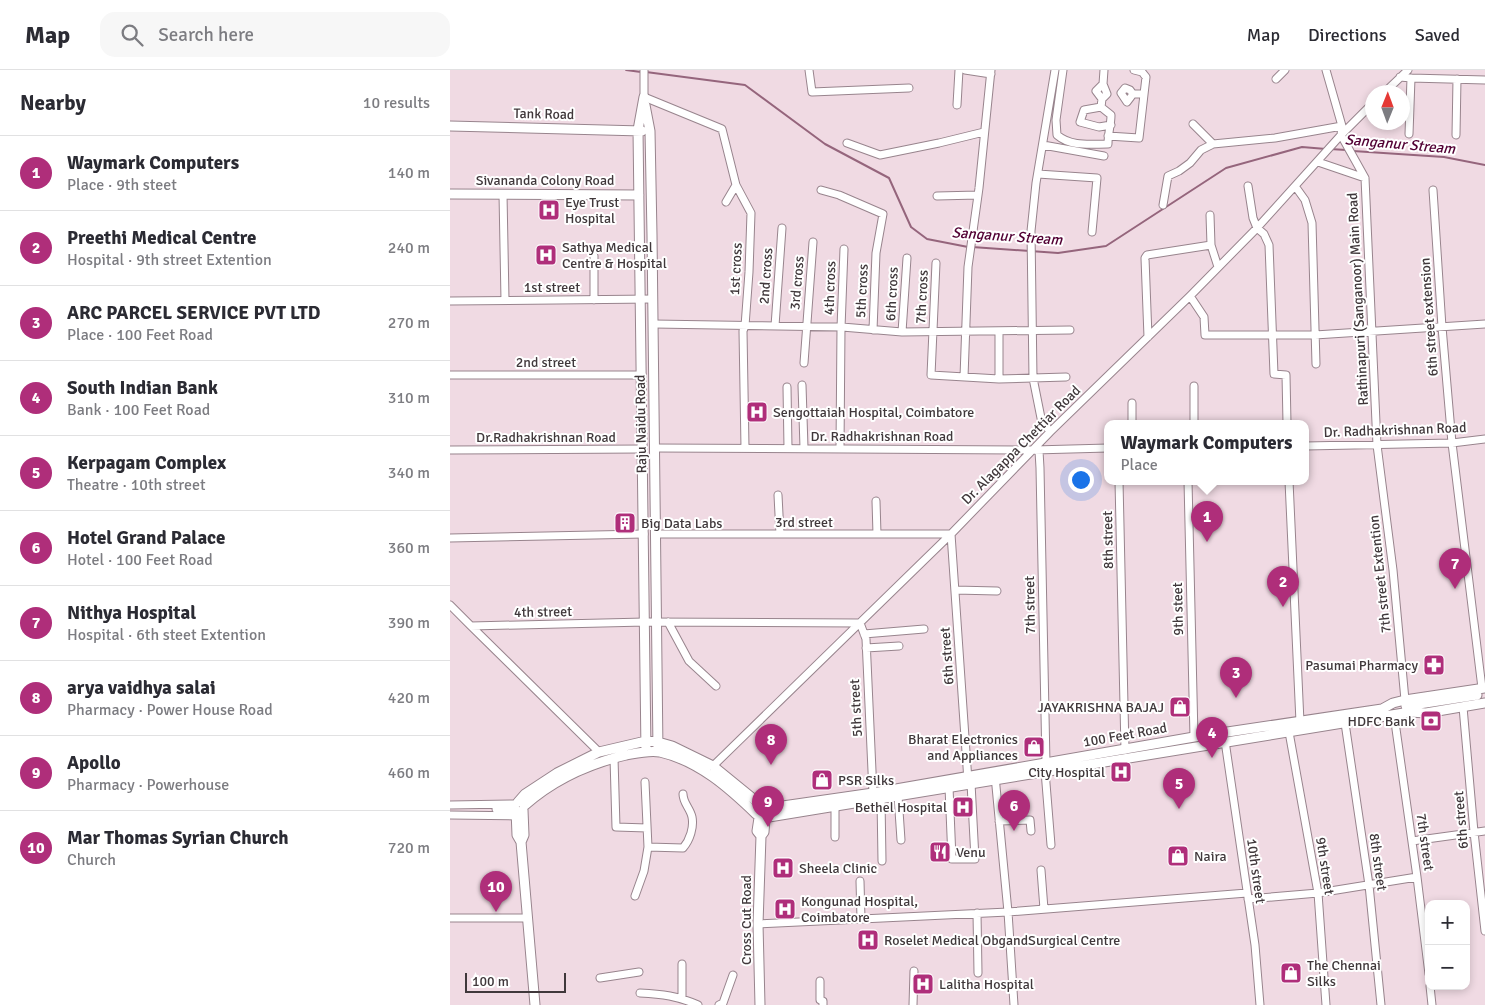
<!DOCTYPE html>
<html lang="en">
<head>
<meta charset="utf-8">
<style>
	:root { --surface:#fff; --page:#f7f7f7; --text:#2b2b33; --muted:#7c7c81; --line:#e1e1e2; --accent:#af2e7a }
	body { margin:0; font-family:Signika,sans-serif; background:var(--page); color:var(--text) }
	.controls { position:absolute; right:15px; bottom:15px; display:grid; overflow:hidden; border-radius:10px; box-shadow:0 2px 8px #0003 }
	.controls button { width:45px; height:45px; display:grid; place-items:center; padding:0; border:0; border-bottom:1px solid var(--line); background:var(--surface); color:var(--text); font:25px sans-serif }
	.compass { position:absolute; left:915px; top:15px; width:45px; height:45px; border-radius:50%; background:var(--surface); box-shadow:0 2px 8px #0003; rotate:1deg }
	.scale { position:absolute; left:15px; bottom:12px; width:101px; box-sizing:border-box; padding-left:5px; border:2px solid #40383b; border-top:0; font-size:14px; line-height:18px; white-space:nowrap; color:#40383b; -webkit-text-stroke:4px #fff; paint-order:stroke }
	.you { position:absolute; left:630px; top:409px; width:18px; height:18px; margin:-12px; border:4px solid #fff; border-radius:50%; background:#1a73e8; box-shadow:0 0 0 8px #1a73e833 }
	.badge { display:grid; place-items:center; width:32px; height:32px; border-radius:50%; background:var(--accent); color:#fff; font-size:16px; font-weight:700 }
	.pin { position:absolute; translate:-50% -41px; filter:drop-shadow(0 1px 2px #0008) }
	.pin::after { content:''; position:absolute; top:26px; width:18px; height:15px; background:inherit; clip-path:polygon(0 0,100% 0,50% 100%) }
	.popup { position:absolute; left:654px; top:350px; width:205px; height:65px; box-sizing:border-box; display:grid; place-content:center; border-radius:10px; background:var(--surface); filter:drop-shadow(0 1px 4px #0005); font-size:16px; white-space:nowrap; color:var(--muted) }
	.popup b { font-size:19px; color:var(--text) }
	.popup::after { content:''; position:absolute; left:50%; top:100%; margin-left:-10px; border:10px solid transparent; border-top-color:var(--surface) }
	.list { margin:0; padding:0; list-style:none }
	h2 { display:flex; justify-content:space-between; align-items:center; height:65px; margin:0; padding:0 20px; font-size:21px }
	h2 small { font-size:16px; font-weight:400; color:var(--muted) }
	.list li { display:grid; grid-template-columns:32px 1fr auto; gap:15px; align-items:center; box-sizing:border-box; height:75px; padding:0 20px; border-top:1px solid var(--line) }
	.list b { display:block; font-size:19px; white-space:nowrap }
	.list p { margin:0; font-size:16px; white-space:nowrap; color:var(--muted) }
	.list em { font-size:16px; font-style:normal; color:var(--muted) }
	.icon { flex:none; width:28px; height:28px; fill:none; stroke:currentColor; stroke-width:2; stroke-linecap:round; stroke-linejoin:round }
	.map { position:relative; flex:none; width:1035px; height:935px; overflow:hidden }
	header { display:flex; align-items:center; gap:30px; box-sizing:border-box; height:70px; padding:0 25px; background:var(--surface); border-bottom:1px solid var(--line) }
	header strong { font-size:24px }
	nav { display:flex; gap:28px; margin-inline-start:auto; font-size:18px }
	.search { width:350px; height:45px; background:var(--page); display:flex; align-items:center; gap:12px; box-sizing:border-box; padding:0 18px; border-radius:15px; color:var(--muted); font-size:19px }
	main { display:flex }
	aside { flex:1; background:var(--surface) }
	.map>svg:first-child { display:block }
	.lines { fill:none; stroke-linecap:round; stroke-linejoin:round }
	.stream { stroke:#95657c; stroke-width:2 }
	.minor-casing { stroke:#98848d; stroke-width:9 }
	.major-casing { stroke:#98848d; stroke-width:11 }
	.minor { stroke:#fff; stroke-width:7 }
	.major { stroke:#fff; stroke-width:9 }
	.labels { text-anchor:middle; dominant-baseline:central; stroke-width:4; stroke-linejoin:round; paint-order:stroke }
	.street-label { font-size:14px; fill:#40383b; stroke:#fff }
	.poi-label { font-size:14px; fill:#40383b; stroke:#fff; text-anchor:start }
	.water-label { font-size:15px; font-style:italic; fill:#520034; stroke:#fff }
</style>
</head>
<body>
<header>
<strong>Map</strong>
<div class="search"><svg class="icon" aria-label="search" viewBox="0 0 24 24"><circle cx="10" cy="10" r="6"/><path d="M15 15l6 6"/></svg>Search here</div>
<nav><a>Map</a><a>Directions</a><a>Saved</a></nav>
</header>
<main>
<aside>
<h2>Nearby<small>10 results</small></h2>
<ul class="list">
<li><span class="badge">1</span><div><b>Waymark Computers</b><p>Place · 9th steet</p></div><em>140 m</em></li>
<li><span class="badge">2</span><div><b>Preethi Medical Centre</b><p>Hospital · 9th street Extention</p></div><em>240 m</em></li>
<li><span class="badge">3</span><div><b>ARC PARCEL SERVICE PVT LTD</b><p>Place · 100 Feet Road</p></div><em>270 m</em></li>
<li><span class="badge">4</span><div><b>South Indian Bank</b><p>Bank · 100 Feet Road</p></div><em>310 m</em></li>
<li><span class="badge">5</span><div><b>Kerpagam Complex</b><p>Theatre · 10th street</p></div><em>340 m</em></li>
<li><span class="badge">6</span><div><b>Hotel Grand Palace</b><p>Hotel · 100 Feet Road</p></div><em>360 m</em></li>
<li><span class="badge">7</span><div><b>Nithya Hospital</b><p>Hospital · 6th steet Extention</p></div><em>390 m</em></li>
<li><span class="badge">8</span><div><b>arya vaidhya salai</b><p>Pharmacy · Power House Road</p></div><em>420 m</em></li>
<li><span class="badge">9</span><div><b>Apollo</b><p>Pharmacy · Powerhouse</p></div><em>460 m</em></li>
<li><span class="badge">10</span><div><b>Mar Thomas Syrian Church</b><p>Church</p></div><em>720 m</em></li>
</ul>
</aside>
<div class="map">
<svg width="1035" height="935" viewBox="0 0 1035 935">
	<rect width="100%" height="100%" fill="#f0dae3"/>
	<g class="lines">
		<!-- stream -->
		<path class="stream" d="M176,0L191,2
			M196,2L295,15L375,74L439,108L461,157L477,169L518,177
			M880,79L896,80
			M903,81L994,87L1035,95
			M522,177L608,183L656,176L776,98L852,77L876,79"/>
		<!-- minor casing -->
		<g class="minor-casing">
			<path id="minor" d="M194,0V27L272,59L286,115L301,143L299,202L295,256L293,261L295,378
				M359,0L362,22L459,18
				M515,0L541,4
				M613,0L606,50L607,65C621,77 640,74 658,74C658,63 661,55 661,45L651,37L652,29L657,24L653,14L654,0
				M876,0L892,56L891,65L915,108L927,375L943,500L955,630
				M950,7L961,8L959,64
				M961,8L1035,10
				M826,9L835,0
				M935,22L958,0
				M683,24L677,32L671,23L675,18L680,20L683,24H694
				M652,29L646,21L653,14
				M507,35L509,0
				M651,37L634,40L630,52L649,57L661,55
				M743,54L763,74
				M1006,65L1007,9
				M658,66L689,68L696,7L692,2L684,0
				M397,73L430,85L489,73L534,62
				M593,75L654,86
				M868,92L915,108
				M588,104L647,108L642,162
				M798,116L803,148L807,158L814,164L819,175L824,304L836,305L837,353
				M845,116L855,130L862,153L866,294
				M371,120L389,125L433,144L426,183L423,260
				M983,120L992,257L1002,373L1032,618
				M53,124L55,230
				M487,126L528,125
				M276,132L286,115
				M713,135L718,106L729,101L740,93L751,80L763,74L825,68L892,56
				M760,145L761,175L768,197
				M486,193L481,305L549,309L616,307
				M740,226L754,247L755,265H865L1035,254
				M144,230V186
				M0,231L203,229
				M204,254L392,257L452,262L620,260
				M325,256L332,158
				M452,262L457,188
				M698,267L695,188L697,185L761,175
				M354,293L363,172
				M0,305H192
				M514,307L518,197L529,118L541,0
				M549,309V262
				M352,315L354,378
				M337,317L338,378
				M682,333V353
				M744,353V316
				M600,362L591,348L583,308L581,161L586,113L605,0
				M856,376L1002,373L1035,369
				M205,378L584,380L658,378
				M390,378L391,258L394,179
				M0,380L193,379
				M584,380L589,381L590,398L596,693
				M669,411L675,680
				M738,411L744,667
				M839,411L850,652
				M328,425L330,464
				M426,431L427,464
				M206,464H501L518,711
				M0,468L194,464
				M505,520L547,521
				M0,535L21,556L195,552L410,553L416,569L423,723
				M218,552L239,591L266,616
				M21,556L149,682
				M414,564L474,559
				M416,578L449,576
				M1013,637L1024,762L1035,861
				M944,645L967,807L979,904
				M895,653L919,815L931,935
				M839,662L868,823L876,935
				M775,671L805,875L810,935
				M164,688L166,757L197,758
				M263,696L501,464L600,362L740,226L807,158L891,65L922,34
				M595,701L601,775
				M545,706L558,842L564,935
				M499,717L502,789H525L521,713
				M448,726L451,770
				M431,729L432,791
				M0,735L66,734
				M385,736V767
				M46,739H66
				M0,745L70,746
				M549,751L580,750L581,761
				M962,771L1035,761
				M198,777L233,778C240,770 244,757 242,747C240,738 233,733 233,724
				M591,800L594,839
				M410,811L411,849
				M185,826L194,801L198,777L195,712
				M798,829L868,823L967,807
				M527,843L528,903
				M0,848H77
				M308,854L558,842L797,823
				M150,908L189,902
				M370,911V930L373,931V935
				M980,916L982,935
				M190,923C213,924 227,926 248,935
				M232,928V894
				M269,935L273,933L283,905
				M463,935L464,901"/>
		</g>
		<!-- major casing -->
		<g class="major-casing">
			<path id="major" d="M194,27L188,60L196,682
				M195,35L200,61L202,165L208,681
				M0,56L192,61
				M0,124L189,125
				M956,636L1027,625
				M68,732L75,724L107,703L149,682L196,671L208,672L222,676L263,696L312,736
				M74,736C103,710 138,694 176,685C187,683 199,680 210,682C249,691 279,718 306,744
				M319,738L423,723L744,667L932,639L943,633L955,630L1035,618
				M66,740L67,765L71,772L85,935
				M319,747L960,642L976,643L1035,633
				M309,748L307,761L311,766
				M71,772L74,765L73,740
				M310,935L308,854L311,766L314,762L315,749"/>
		</g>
		<!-- minor -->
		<use href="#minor" class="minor"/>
		<!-- major -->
		<use href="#major" class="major"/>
	</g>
	<!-- icons -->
	<defs>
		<g id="hospital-square" transform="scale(1.125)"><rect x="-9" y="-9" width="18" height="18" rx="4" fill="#af2e7a" stroke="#fff"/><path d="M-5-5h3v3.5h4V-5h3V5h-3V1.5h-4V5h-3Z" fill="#fff"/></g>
		<g id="building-square" transform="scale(1.125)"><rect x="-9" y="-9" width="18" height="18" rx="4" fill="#af2e7a" stroke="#fff"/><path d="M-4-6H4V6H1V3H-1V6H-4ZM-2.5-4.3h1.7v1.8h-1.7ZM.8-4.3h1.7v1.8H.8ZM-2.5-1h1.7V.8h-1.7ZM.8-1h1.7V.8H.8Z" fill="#fff"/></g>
		<g id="pharmacy-square" transform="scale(1.125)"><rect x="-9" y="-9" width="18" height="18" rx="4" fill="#af2e7a" stroke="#fff"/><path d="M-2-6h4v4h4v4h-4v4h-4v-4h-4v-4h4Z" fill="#fff"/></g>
		<g id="shop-square" transform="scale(1.125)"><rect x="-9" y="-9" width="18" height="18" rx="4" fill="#af2e7a" stroke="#fff"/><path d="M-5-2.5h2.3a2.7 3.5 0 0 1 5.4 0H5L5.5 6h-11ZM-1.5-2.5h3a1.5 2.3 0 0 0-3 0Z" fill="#fff"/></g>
		<g id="bank-square" transform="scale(1.125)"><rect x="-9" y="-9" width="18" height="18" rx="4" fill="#af2e7a" stroke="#fff"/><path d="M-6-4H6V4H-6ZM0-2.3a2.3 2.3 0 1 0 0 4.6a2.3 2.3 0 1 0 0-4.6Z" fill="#fff"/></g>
		<g id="restaurant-square" transform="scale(1.125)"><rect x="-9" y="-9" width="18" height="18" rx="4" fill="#af2e7a" stroke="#fff"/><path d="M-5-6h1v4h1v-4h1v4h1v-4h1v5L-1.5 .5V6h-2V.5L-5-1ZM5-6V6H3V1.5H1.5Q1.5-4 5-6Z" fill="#fff"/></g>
	</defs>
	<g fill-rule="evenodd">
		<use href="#hospital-square" x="99" y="140"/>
		<use href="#hospital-square" x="96" y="185"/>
		<use href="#hospital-square" x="307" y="342"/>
		<use href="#building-square" x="175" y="453"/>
		<use href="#pharmacy-square" x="984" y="595"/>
		<use href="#shop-square" x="730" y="637"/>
		<use href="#bank-square" x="981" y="651"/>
		<use href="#shop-square" x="584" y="677"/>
		<use href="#hospital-square" x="671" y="702"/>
		<use href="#shop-square" x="372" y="710"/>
		<use href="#hospital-square" x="513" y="737"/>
		<use href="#restaurant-square" x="490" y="782"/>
		<use href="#shop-square" x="728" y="786"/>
		<use href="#hospital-square" x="333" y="798"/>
		<use href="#hospital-square" x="335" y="839"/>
		<use href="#hospital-square" x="418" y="870"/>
		<use href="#shop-square" x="841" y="903"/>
		<use href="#hospital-square" x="473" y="914"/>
	</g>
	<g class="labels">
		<!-- street labels -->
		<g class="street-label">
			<text transform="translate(94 44) rotate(1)">Tank Road</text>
			<text x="95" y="110">Sivananda Colony Road</text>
			<text transform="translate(286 199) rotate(-87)">1st cross</text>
			<text transform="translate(316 206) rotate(-86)">2nd cross</text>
			<text transform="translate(347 213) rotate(-85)">3rd cross</text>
			<text x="102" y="217">1st street</text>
			<text transform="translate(380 218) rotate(-88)">4th cross</text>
			<text transform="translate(412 221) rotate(-87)">5th cross</text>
			<text transform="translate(442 224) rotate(-87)">6th cross</text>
			<text transform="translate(472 227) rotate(-87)">7th cross</text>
			<text transform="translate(908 229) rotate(-93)">Rathinapuri (Sanganoor) Main Road</text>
			<text transform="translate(979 247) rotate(-94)">6th street extension</text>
			<text x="96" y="292">2nd street</text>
			<text transform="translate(191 354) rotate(-91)">Raju Naidu Road</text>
			<text transform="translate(945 360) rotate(-2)">Dr. Radhakrishnan Road</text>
			<text x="432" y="366">Dr. Radhakrishnan Road</text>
			<text x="96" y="367">Dr.Radhakrishnan Road</text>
			<text transform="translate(571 375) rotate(-45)">Dr. Alagappa Chettiar Road</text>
			<text x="354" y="452">3rd street</text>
			<text transform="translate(658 470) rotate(-91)">8th street</text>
			<text transform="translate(930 504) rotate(-96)">7th street Extention</text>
			<text transform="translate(580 535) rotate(-91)">7th street</text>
			<text transform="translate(728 539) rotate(-91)">9th steet</text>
			<text transform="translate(93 542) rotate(-1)">4th street</text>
			<text transform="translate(497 586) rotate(-94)">6th street</text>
			<text transform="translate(406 638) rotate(-93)">5th street</text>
			<text transform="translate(675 665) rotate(-10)">100 Feet Road</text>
			<text transform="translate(1011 750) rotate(-95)">6th street</text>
			<text transform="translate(975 772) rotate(82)">7th street</text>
			<text transform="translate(928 792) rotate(82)">8th street</text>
			<text transform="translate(875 796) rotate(81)">9th street</text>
			<text transform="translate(806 801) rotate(82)">10th street</text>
			<text transform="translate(296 850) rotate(-90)">Cross Cut Road</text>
		</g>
		<!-- poi labels -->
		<g class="poi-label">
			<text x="115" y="132">Eye Trust<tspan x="115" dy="16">Hospital</tspan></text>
			<text x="112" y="177">Sathya Medical<tspan x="112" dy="16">Centre &amp; Hospital</tspan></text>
			<text x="323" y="342">Sengottaiah Hospital, Coimbatore</text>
			<text x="191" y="453">Big Data Labs</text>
			<text x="968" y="595" text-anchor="end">Pasumai Pharmacy</text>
			<text x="714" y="637" text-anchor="end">JAYAKRISHNA BAJAJ</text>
			<text x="965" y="651" text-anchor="end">HDFC Bank</text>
			<text x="568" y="669" text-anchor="end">Bharat Electronics<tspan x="568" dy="16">and Appliances</tspan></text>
			<text x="655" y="702" text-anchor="end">City Hospital</text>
			<text x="388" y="710">PSR Silks</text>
			<text x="497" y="737" text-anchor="end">Bethel Hospital</text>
			<text x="506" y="782">Venu</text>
			<text x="744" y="786">Naira</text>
			<text x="349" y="798">Sheela Clinic</text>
			<text x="351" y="831">Kongunad Hospital,<tspan x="351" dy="16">Coimbatore</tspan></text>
			<text x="434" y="870">Roselet Medical ObgandSurgical Centre</text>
			<text x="857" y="895">The Chennai<tspan x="857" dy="16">Silks</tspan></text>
			<text x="489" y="914">Lalitha Hospital</text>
		</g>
		<!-- water labels -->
		<g class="water-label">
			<text transform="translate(950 74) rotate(5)">Sanganur Stream</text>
			<text transform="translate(557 166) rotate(4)">Sanganur Stream</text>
		</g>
	</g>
</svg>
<div class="controls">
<button>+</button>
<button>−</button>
</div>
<svg class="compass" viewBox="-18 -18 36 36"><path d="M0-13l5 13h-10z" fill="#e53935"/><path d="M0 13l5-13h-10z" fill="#7c7c81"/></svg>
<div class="scale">100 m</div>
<div class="you"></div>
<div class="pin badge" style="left:757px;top:472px">1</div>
<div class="popup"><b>Waymark Computers</b>Place</div>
<div class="pin badge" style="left:833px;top:537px">2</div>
<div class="pin badge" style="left:786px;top:628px">3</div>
<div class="pin badge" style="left:762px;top:688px">4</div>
<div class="pin badge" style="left:729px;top:739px">5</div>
<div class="pin badge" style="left:564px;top:761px">6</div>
<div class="pin badge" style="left:1005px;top:519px">7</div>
<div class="pin badge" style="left:321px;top:695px">8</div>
<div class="pin badge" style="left:318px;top:757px">9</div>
<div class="pin badge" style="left:46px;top:842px">10</div>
</div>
</main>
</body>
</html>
